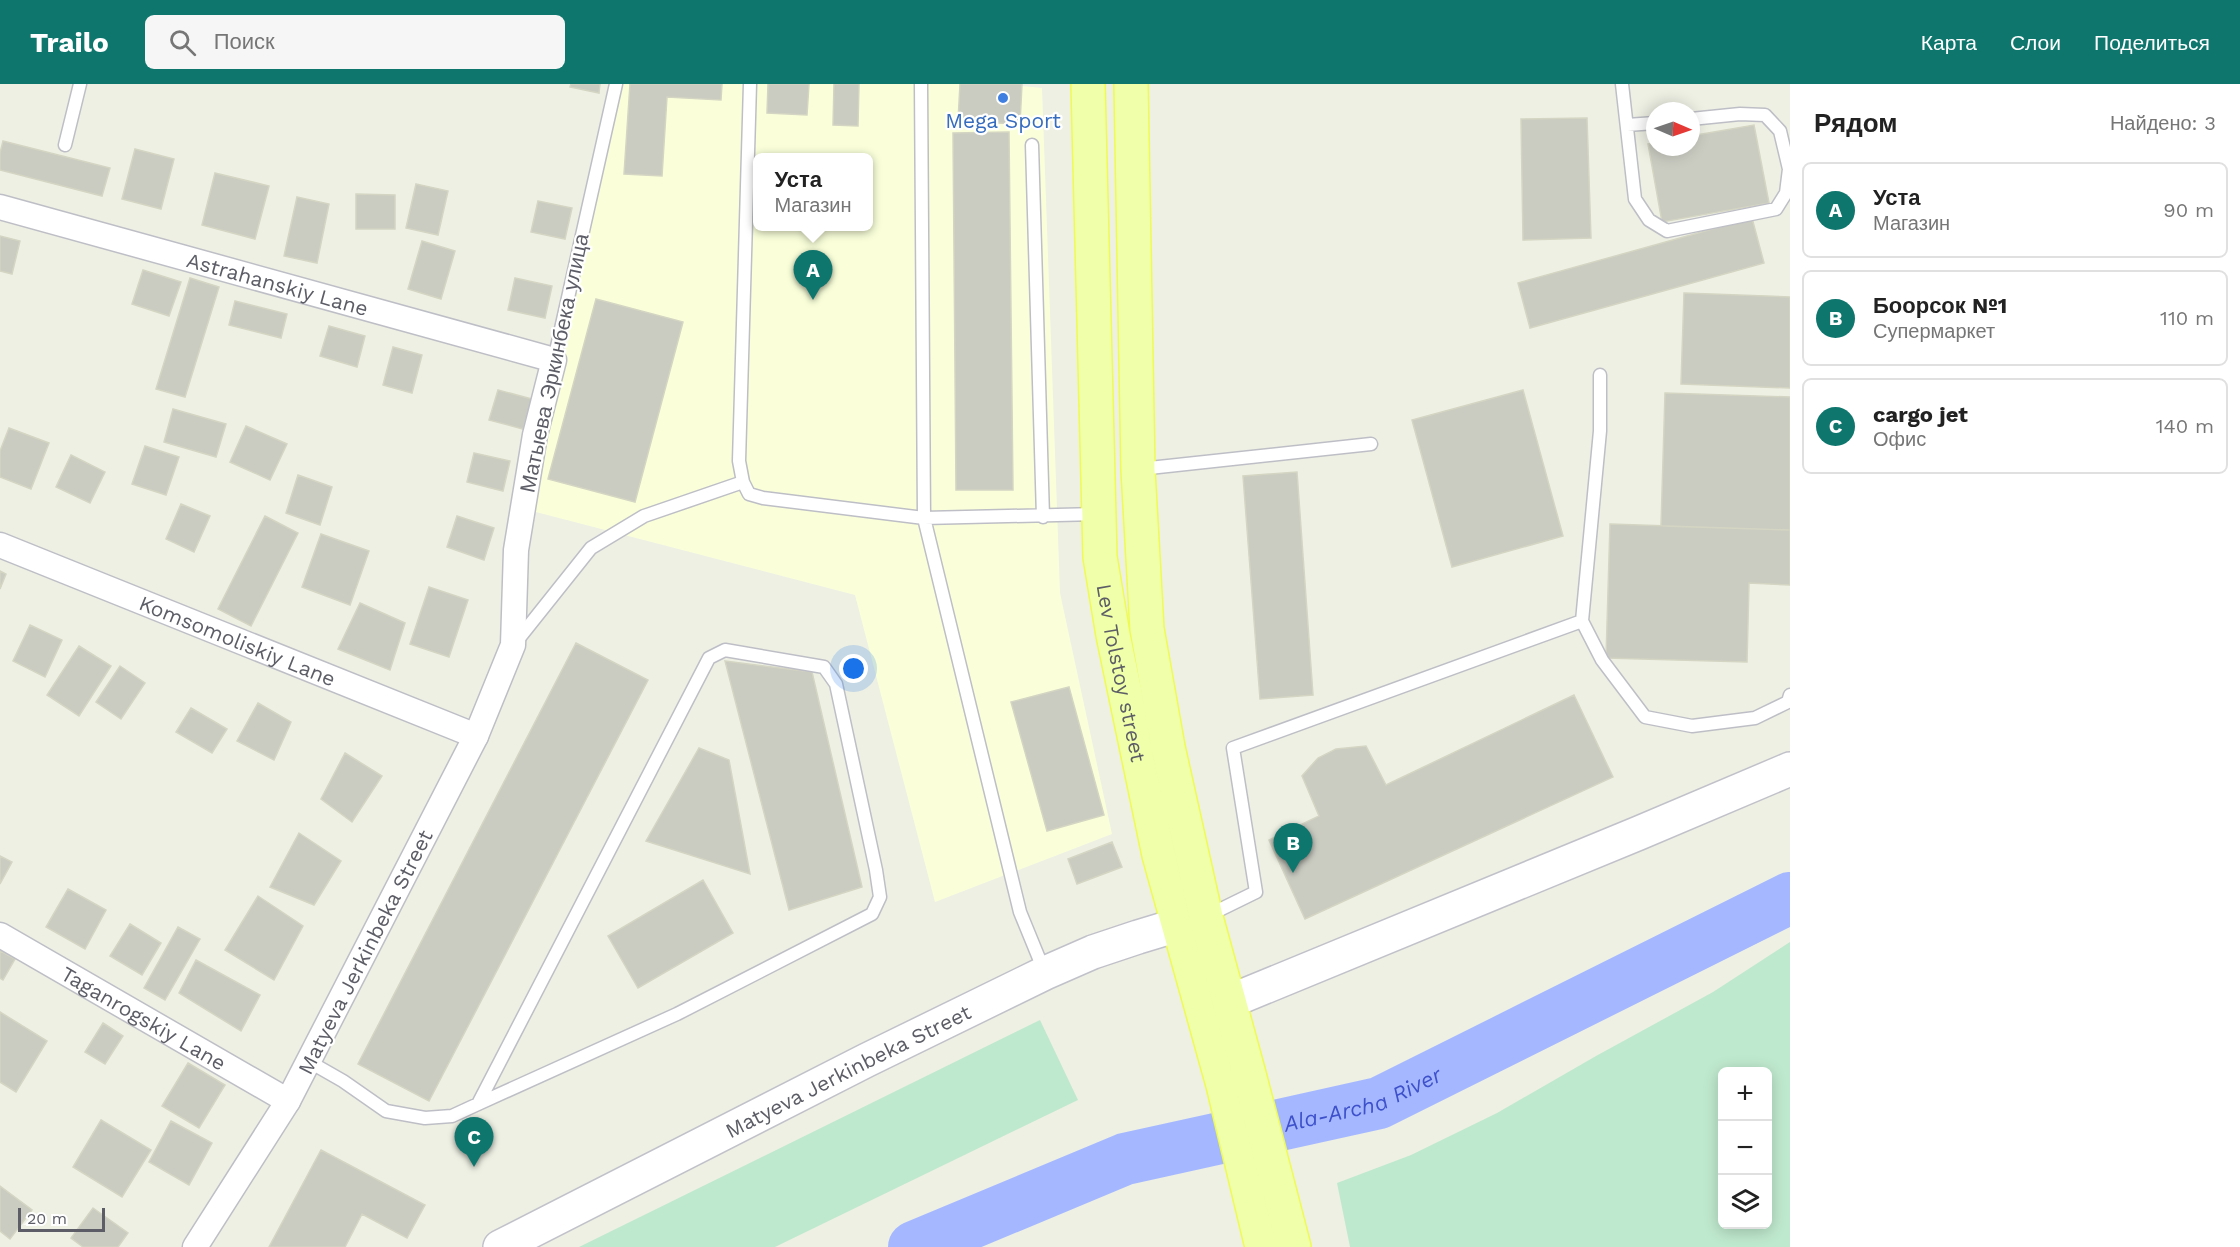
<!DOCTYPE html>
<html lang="ru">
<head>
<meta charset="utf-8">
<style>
	:root { --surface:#fff; --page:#f6f6f6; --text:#222; --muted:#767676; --line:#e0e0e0; --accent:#0f766e }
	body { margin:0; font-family:"Work Sans",sans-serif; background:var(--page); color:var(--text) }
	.controls { position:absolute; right:18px; bottom:18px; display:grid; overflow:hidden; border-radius:9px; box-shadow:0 3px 15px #0003 }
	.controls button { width:54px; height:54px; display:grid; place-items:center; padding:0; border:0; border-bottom:2px solid var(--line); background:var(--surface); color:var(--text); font:30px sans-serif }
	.compass { position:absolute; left:1646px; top:18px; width:54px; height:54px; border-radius:50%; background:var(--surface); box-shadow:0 3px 15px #0003; rotate:92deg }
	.scale { position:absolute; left:18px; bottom:15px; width:87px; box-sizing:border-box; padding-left:6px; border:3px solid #5c5d66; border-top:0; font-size:16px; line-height:21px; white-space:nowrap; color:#5c5d66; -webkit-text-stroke:4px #fff; paint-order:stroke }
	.you { position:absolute; left:854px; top:585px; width:21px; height:21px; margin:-15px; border:4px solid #fff; border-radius:50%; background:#1a73e8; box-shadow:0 0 0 9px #1a73e833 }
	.badge { display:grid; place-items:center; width:39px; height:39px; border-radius:50%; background:var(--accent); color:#fff; font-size:20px; font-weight:700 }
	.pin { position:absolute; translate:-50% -50px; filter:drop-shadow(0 2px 3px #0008) }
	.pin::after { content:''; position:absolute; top:32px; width:21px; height:18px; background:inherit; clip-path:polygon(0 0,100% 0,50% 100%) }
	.popup { position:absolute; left:753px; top:69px; width:120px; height:78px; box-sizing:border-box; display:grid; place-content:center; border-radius:9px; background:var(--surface); filter:drop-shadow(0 2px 4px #0005); font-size:20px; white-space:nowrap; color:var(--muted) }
	.popup b { font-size:22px; color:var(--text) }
	.popup::after { content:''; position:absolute; left:50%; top:100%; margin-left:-12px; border:12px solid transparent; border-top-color:var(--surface) }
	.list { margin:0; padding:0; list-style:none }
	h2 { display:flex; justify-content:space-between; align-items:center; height:78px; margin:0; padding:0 24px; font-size:26px }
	h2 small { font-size:20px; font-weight:400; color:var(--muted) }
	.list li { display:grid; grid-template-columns:39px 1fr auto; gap:18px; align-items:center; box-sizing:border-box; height:96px; margin:0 12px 12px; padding:0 12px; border:2px solid var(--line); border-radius:9px }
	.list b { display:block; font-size:22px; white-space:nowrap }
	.list p { margin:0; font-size:20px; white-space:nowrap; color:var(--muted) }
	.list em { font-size:20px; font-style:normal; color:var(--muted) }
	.icon { flex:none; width:33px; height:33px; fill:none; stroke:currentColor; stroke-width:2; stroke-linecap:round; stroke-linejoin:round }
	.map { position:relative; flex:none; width:1790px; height:1163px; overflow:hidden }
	header { display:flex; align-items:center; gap:36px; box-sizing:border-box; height:84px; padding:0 30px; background:var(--accent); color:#fff }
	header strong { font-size:28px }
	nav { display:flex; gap:33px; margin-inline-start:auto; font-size:21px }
	.search { width:420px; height:54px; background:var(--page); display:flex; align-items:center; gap:15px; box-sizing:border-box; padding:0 21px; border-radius:9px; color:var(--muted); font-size:22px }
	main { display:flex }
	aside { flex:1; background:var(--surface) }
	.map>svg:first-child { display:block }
	.commercial { fill:#faffda; fill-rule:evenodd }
	.green { fill:#bfe9ce; fill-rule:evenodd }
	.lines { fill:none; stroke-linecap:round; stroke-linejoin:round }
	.river { stroke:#a5b8ff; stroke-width:52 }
	.building { fill:#cacbc1; stroke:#d4d5c2; stroke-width:1.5 }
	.lane-casing { stroke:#bebfc6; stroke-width:15 }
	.street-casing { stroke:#bebfc6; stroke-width:27 }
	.secondary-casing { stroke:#c1c1ca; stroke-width:36 }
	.primary-casing { stroke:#effb52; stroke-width:36 }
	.lane { stroke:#fff; stroke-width:12 }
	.street { stroke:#fff; stroke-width:24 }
	.secondary { stroke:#fff; stroke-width:33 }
	.primary { stroke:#efffaa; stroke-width:33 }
	.shop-dot { fill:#3f7fe0; stroke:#fff; stroke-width:2 }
	.labels { text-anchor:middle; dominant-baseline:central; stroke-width:4.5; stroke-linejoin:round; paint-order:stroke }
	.shop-label { font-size:21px; fill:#366cbe; stroke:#fff }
	.street-label { font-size:21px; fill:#5c5d66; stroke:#fff }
	.water-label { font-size:22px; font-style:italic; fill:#3e51cb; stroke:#fff }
</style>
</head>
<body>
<header>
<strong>Trailo</strong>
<div class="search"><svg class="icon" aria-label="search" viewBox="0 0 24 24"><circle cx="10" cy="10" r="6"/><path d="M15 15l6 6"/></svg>Поиск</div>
<nav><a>Карта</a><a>Слои</a><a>Поделиться</a></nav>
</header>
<main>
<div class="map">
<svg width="1790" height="1163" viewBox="0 0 1790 1163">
	<rect width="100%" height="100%" fill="#eef0e4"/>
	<!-- commercial -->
	<path class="commercial" d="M620,0H1001L1042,4L1060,509L1112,750L935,818L855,511L532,427ZM758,74H868V142H758Z"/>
	<!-- green -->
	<path class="green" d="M1790,858V1163H1350L1337,1099L1411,1071L1497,1029L1596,972L1713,908ZM1722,988H1768V1140H1722Z
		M1040,936L1078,1016L775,1163H579Z"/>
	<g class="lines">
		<!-- river -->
		<path class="river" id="s1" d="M914,1163L1125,1075L1379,1019L1790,814"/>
	</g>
	<!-- building -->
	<path class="building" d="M571,0H600L599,9L570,3Z
		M630,0H722L721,16L667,13L662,92L624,90Z
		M768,0H809L807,31L767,29Z
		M834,0H859L858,42L833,41Z
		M960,0H1022L1020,40L958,37Z
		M1587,34L1591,154L1523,156L1521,35Z
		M1754,41L1769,119L1662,138L1648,60L1655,59V63H1691V52Z
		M1009,48L1013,406H956L953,49Z
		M3,57L110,84L102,112L0,86V69Z
		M135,65L174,75L161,125L122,115Z
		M215,89L269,102L255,155L202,141Z
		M416,100L448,107L438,151L406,144Z
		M356,110L395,111V145H356Z
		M297,113L329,120L317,179L284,172Z
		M538,117L572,124L565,155L531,148Z
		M1752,134L1764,179L1530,244L1518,199Z
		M0,152L20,157L12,190L0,187Z
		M422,157L455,167L441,215L408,205Z
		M143,186L181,198L169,232L132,220Z
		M190,194L219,203L185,313L156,305Z
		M515,194L552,202L545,234L508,226Z
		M1684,209L1790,213V304L1681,300Z
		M596,215L683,238L635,418L548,395Z
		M235,217L287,230L281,254L229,241Z
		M329,242L365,252L357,283L320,272Z
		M393,263L422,271L412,309L383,301Z
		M498,306L532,315L523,345L489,336Z
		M1523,306L1563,452L1452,483L1412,336Z
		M1665,309L1790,313V446L1661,442Z
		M173,325L226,340L216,373L164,358Z
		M246,342L287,360L270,396L230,378Z
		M9,344L49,359L31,405L0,393V367Z
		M145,362L179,373L166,411L132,400Z
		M474,369L510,377L503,407L467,398Z
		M71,371L105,388L90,419L56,403Z
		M1297,388L1313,611L1260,615L1243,392Z
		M298,391L332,403L320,441L286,429Z
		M181,420L210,432L194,468L166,455Z
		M265,432L298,449L251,542L218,525Z
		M457,432L494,444L484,476L447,463Z
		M1610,440L1790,446V501L1749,499L1747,578L1606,574Z
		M321,450L369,467L350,521L302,503Z
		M0,487L6,490L0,505Z
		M429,503L468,516L449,573L410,560Z
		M360,519L405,539L390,586L338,565Z
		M30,541L62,556L45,593L13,577Z
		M576,559L648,596L429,1017L358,980Z
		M79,562L111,582L79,632L47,611Z
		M725,577L812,588L862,803L789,826Z
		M120,582L145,599L121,635L96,618Z
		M1069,603L1104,731L1047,747L1011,618Z
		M1574,611L1613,693L1305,835L1269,756L1319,732L1302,692L1318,674L1336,665L1366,662L1386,701Z
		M258,619L291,638L274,676L237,657Z
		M191,624L227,645L212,669L176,648Z
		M699,664L729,676L750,790L646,757Z
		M345,669L382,692L352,738L321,715Z
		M299,749L341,777L314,821L270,803Z
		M1112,758L1122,783L1077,800L1068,775Z
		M0,772L12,778L0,800Z
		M703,796L733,849L638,904L608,852Z
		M68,805L106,826L85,865L46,843Z
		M258,812L303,842L274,896L225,866Z
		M130,840L161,859L142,891L110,872Z
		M178,843L200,855L165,916L144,904Z
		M0,867L15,875L3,896L0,894Z
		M196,876L260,911L241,947L179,909Z
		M0,928L47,957L16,1008L0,998Z
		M103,939L123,952L105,980L85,968Z
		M188,979L225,1001L199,1044L162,1022Z
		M101,1036L151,1066L122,1113L73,1083Z
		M171,1037L212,1059L189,1101L149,1078Z
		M321,1066L425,1121L407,1154L362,1130L345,1163H269Z
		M0,1102L32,1126L10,1155L0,1147Z
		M93,1124L128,1149L118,1163H83L71,1154Z"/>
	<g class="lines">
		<!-- lane casing -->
		<g class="lane-casing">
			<path id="lane" d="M750,0L739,377L743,398L749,410L763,414L924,434L1098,430
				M921,0L924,434L1020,828L1045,889
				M1622,0L1635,115L1649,136L1667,147L1776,125L1786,109L1789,85L1780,47L1765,31L1740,30L1691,35
				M1627,41L1655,39
				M65,61L80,0
				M1032,61L1043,433
				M554,276L616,0
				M1140,385L1371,360
				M1582,537L1602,576L1645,633L1692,642L1755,634L1788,618L1790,611
				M516,558L591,464L644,432L743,398
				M1207,832L1256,808L1233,664L1582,537L1600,347V291
				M308,977L343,997L386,1027L425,1034L452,1032L478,1020L677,930L872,830L880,813L876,786L836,600L824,583L725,566L709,574L478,1020"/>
		</g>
		<!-- street casing -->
		<g class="street-casing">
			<g id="street">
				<path id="s2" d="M0,123L554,276L535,351L516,466L513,561L476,652L288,1017L195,1163"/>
				<path id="s3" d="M0,461L476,652"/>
				<path id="s4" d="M0,851L288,1017"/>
			</g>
		</g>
		<!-- secondary casing -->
		<g class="secondary-casing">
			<g id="secondary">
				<path d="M1204,928L1639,749L1790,685"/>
				<path id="s5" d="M500,1163L867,976L1045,889L1093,868L1138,853L1204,833"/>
			</g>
		</g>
		<!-- primary casing -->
		<g class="primary-casing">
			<g id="primary">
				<path id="s6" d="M1088,0L1100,473L1113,551L1159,771L1223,1001L1262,1163"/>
				<path d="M1131,0L1138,386L1147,545L1168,663L1206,833L1249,990L1294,1163"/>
			</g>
		</g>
		<!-- lane -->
		<use href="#lane" class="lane"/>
		<!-- street -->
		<use href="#street" class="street"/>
		<!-- secondary -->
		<use href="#secondary" class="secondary"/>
		<!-- primary -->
		<use href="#primary" class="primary"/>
	</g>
	<!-- markers -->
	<circle class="shop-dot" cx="1003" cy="14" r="6"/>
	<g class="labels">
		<!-- shop labels -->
		<g class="shop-label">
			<text x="1003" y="36">Mega Sport</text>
		</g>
		<!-- street labels -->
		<g class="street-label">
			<text stroke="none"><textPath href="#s2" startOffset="288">Astrahanskiy Lane</textPath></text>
			<text transform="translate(554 279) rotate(-78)">Матыева Эркинбека улица</text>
			<text stroke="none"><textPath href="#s3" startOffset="256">Komsomoliskiy Lane</textPath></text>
			<text stroke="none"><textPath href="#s6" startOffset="591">Lev Tolstoy street</textPath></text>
			<text transform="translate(365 868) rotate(-63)">Matyeva Jerkinbeka Street</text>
			<text stroke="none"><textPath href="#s4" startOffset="166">Taganrogskiy Lane</textPath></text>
			<text stroke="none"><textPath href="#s5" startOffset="390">Matyeva Jerkinbeka Street</textPath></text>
		</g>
		<!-- water labels -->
		<g class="water-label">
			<text stroke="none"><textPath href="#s1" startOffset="474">Ala-Archa River</textPath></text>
		</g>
	</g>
</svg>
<div class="controls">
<button>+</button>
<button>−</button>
<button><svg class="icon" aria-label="layers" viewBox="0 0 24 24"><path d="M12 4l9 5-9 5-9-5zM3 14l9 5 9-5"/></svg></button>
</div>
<svg class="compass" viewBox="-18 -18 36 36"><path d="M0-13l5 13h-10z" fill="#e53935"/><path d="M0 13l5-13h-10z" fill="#767676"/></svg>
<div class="scale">20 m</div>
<div class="you"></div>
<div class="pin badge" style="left:813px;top:216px">A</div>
<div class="popup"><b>Уста</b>Магазин</div>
<div class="pin badge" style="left:1293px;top:789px">B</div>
<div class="pin badge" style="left:474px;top:1083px">C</div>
</div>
<aside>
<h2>Рядом<small>Найдено: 3</small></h2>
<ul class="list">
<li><span class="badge">A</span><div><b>Уста</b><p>Магазин</p></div><em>90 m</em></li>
<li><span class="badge">B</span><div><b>Боорсок №1</b><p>Супермаркет</p></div><em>110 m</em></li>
<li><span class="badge">C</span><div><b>cargo jet</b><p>Офис</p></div><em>140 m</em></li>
</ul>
</aside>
</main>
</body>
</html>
